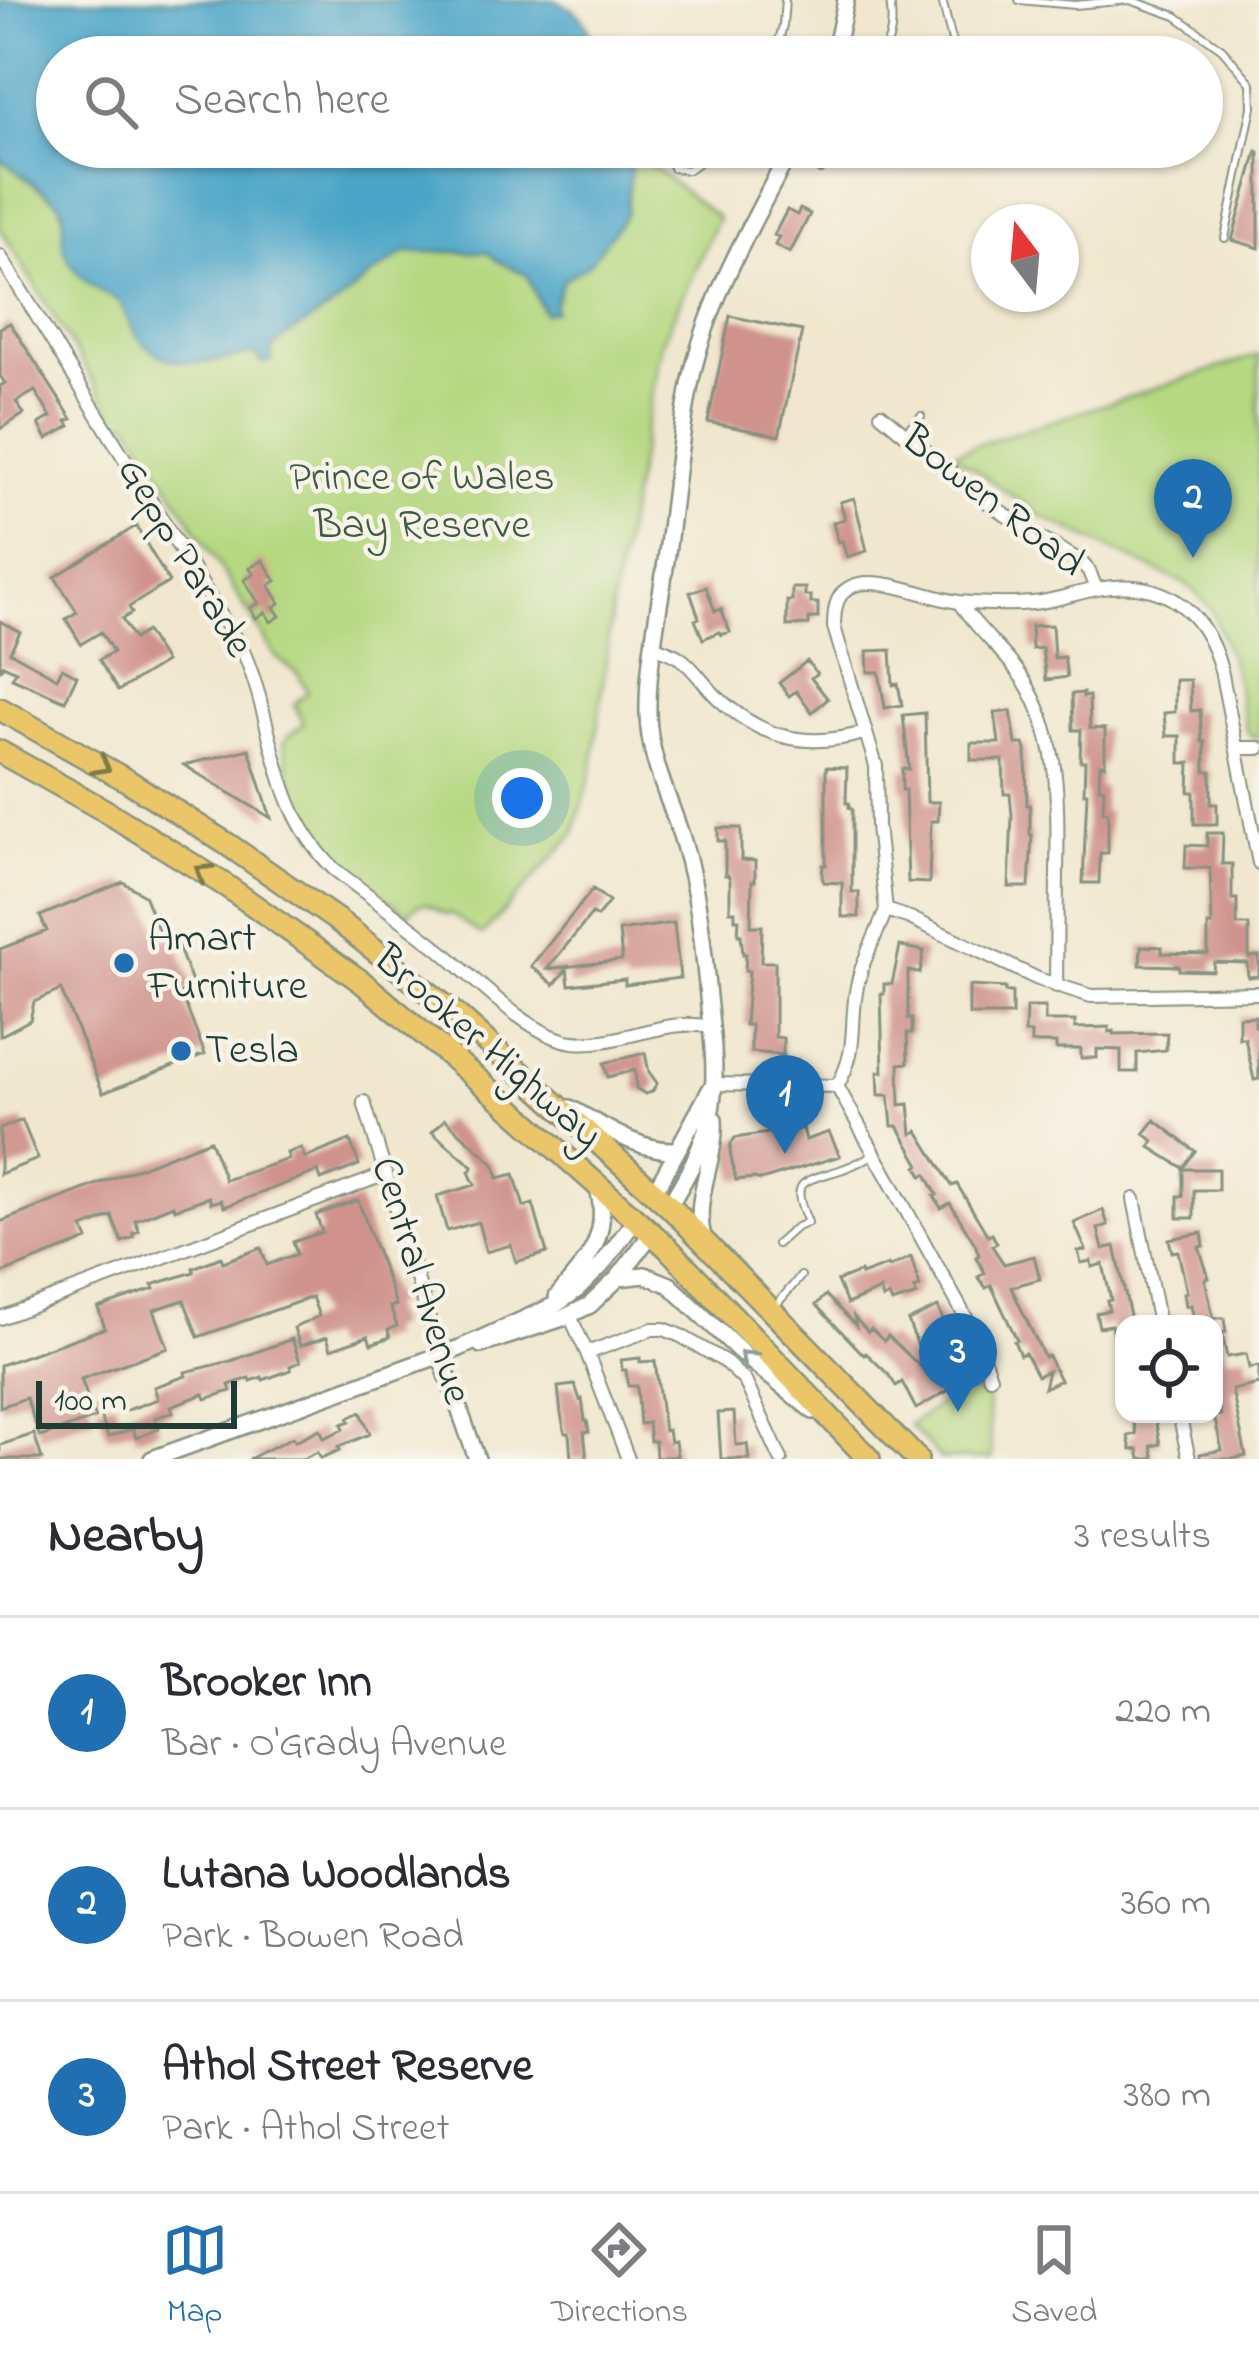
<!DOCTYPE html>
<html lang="en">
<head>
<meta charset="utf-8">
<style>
	:root { --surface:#fff; --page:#f7f7f7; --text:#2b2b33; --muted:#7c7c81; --line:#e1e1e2; --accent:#1f6fb2 }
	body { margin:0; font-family:"Indie Flower",sans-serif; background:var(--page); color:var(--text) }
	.controls { position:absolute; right:36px; bottom:36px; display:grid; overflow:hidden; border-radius:24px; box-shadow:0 3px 9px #0004 }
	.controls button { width:108px; height:108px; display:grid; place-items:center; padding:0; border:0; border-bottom:3px solid var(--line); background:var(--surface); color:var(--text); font:60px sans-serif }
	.compass { position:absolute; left:971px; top:204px; width:108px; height:108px; border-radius:50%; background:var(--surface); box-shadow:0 3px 9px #0004; rotate:344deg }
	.scale { position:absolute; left:36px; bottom:30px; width:201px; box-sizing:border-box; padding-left:12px; border:6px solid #1f3d34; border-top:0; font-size:33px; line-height:42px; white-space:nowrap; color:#1f3d34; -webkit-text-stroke:9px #f7f3e8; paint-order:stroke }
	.you { position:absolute; left:522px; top:798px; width:42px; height:42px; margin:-30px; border:9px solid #fff; border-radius:50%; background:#1a73e8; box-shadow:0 0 0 18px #1a73e833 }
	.badge { display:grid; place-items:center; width:78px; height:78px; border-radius:50%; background:var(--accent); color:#fff; font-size:39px; font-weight:700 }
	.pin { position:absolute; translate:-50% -99px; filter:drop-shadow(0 3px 6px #0008) }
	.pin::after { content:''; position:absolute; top:63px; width:42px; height:36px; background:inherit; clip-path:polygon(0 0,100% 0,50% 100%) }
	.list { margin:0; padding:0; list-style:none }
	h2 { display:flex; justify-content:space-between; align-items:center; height:156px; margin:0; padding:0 48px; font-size:51px }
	h2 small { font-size:39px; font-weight:400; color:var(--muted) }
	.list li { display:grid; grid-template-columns:78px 1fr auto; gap:36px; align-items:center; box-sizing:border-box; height:192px; padding:0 48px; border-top:3px solid var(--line) }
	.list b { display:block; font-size:45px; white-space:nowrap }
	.list p { margin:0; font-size:39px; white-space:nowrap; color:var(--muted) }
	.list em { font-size:39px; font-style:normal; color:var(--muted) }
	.icon { flex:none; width:66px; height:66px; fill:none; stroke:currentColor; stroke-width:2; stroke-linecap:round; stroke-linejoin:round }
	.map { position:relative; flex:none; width:1259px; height:1459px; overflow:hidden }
	.search { position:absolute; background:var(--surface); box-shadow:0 3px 9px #0004; left:36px; right:36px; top:36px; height:132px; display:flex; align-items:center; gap:30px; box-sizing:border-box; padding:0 42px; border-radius:66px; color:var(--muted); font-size:45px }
	.sheet { height:732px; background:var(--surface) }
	nav { display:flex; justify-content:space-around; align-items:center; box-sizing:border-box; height:168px; border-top:3px solid var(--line); background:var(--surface); font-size:33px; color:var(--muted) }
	nav a { display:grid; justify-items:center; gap:6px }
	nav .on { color:var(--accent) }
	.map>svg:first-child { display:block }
	.green { fill:#b5d881; stroke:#6a8a5a; stroke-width:3 }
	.water { fill:#4ba5c8; stroke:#35717e; stroke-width:3 }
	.building { fill:#cf938c }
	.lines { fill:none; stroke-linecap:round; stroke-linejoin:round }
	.service-casing { stroke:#889281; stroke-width:10 }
	.minor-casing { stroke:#889281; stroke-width:16 }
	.tertiary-casing { stroke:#889281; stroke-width:20 }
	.trunk-casing { stroke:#889281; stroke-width:26 }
	.service { stroke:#fff; stroke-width:6 }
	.minor { stroke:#fff; stroke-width:12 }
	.tertiary { stroke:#fff; stroke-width:15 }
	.trunk { stroke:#ebc669; stroke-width:21 }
	.oneway { stroke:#7b7b4c }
	.oneway2 { stroke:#8f9e9a }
	.poi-dot { fill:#1f6fb2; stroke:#f7f3e8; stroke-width:4.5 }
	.labels { text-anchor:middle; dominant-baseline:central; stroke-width:9; stroke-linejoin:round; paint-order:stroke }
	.park-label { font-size:42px; fill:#3d5c43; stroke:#f7f3e8 }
	.street-label { font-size:42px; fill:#1f3d34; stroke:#f7f3e8 }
	.poi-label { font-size:42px; fill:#1f3d34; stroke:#f7f3e8; text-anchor:start }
</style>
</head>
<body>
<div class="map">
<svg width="1259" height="1459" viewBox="0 0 1259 1459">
	<rect width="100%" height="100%" fill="#f7f3e8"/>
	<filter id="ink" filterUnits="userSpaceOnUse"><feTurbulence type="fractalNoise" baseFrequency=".00833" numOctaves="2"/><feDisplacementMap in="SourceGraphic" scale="24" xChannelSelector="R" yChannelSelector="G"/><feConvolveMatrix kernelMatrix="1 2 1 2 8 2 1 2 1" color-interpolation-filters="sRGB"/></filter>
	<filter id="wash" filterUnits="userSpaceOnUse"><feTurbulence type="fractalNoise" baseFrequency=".004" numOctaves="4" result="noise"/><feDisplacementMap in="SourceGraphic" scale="48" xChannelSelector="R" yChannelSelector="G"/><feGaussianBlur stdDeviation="2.7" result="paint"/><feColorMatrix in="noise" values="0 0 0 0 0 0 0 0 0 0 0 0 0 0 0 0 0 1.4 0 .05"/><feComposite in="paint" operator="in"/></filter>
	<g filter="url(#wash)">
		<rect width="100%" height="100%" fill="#f0e7ce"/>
		<!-- green -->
		<path class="green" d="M633,151L718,218L662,342L614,591L593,767L574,834L482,935L450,913L447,915L425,903L416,906L408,914C367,883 323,857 301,808C291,788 288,765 284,743L288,736L304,724L294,704L308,692L299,675L276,657L128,420L120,425L0,228V159L44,193L59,202L64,220L63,247L118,299L127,315L206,363L252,354L258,356L271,350L285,337L340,302L368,277L406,252H487L498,261L527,275L543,312L554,305L563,280L626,214Z
			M1259,355V737H1253L1246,730L1234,669L1211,608L1187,585L1041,516L952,453Z
			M965,1387L987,1399L992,1459H941L909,1425Z"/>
		<!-- water -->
		<path class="water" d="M0,0H553C584,10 588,25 598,54L601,57H57V147H633L626,214L588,265L563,280L554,305L555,311L544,313L527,275L498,261L487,252H406L369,277L340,302L285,337L271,350L272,361L262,363L258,357L252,354C211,362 164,375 136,334C129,324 125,311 118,300C96,293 64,267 63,241C63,229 67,215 60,204C57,199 9,167 0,159Z"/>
		<g id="blocks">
			<!-- building -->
			<path class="building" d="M1257,151L1259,152V248L1232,240Z
				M800,209L810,214L790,253L775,245L779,237L774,235L787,210L797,215Z
				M730,316L802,331L779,436L708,422Z
				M10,323L72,419L67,421L70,426L47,439L39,424L51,417L35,391L16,402L24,414L0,429V386L5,383L0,376V328Z
				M854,498L867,551L847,557L842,541L838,542L833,522L845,519L840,502Z
				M136,526L169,582L129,607L132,613L122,619L134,639L146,631L165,662L118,691L99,660L113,652L101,632L81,644L66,619L77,612L55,577Z
				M263,560L276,581L269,585L280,603L274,607L280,616L271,622L265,612L256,618L250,608L259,603L244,580L254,574L250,568Z
				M706,587L715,611L721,609L730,632L721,635L719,632L703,639L695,620L699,618L690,592Z
				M792,588H805V596H811V603H818V618H809V625L787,626V601H792Z
				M0,621L20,632L10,652L57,678L62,668L77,676L65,701L12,678L16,671L3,665L0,671Z
				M1052,625L1054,658L1064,657L1067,677L1046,680L1042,648L1032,649L1031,626Z
				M891,650L893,685L898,684L902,705L885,708L879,672H868L867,651Z
				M807,661L817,674L811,678L828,699L812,712L796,691L789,696L779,683Z
				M1175,680H1190L1191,711L1200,710L1202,742H1205V771H1211V804H1217V824H1194V792H1189L1190,763H1180V736H1166L1164,713L1175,712Z
				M1083,693V697L1089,696L1090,728L1105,729V765L1100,764L1099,787L1104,788L1103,811L1108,812V853H1100L1099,883H1083L1087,793H1084L1085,761H1080L1081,730H1073L1072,694Z
				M1011,711L1016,744H1024L1026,750L1027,805H1030V835H1032L1029,887H1009L1012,815L1010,794H1004L1003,760H971V743H999L995,713Z
				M925,713L927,802H939L938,821H931L929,883L908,882L905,790H902V769H909L903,715Z
				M249,749L271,818L184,765Z
				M826,767L847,768L846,803H849V808L852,809V892H859V917H842V883L824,882L822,877L823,865H826Z
				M718,828H741V860L755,861V881H752L751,926H762L761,962H775V1037L783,1038V1055L751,1052V1025H745L749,971H745L746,954H743L741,935H738L739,919H735V911H730V880L728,875H725V841H718Z
				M1207,833H1223L1222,864H1232V899H1237V925H1249V957L1259,956V976L1248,977L1247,963L1214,962L1213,971L1179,970V966L1140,965L1141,946L1162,947V953L1208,954V925H1212L1210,868H1185L1186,845L1207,846Z
				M123,882L144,895L162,939L174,935L194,988L181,993L205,1054L103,1093L61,990L34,1002L30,1020L0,1036V949L47,931L40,916Z
				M593,889L609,902L597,917L592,914L547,969L622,960L619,931L674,923L680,978L625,985V979L569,985L567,969L554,985L531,966Z
				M900,946L924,951L920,973L908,971V1019H912V1033H907L908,1063L899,1064L900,1105L909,1104L912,1134L918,1131L952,1186L957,1184L988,1236L992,1234L997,1243L992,1246L1004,1264L1034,1256L1040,1279L1011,1287L1044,1357L1048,1356L1060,1380L1044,1388L1048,1371L1037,1376L1025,1353L1020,1355L1014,1341L1017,1340L991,1285L986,1288L978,1277L985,1273L976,1257L979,1255L975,1244L950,1203L941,1208L934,1196L937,1195L926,1174L922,1176L917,1167L920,1165L898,1126H892L889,1095H879L878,1072H883L881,994H884V984H892Z
				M969,986L1005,988V992H1012V1015H969Z
				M1026,1007H1045V1021H1075V1028L1109,1027V1032L1114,1031V1034L1167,1033L1166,1050L1137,1053V1072H1121V1050L1097,1049V1058H1081V1049H1056V1043H1031V1033H1025Z
				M1255,1016V1026H1259V1079L1254,1080L1245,1038H1239V1017Z
				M645,1053L649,1072L657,1083L652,1092L645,1094L636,1088L635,1070L608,1077L604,1063Z
				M445,1119L494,1164L498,1178L514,1174L524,1207L533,1204L547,1253L516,1262L511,1245L486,1252L478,1222L447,1231L437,1196L475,1185L469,1172L473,1167L432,1132Z
				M22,1120L38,1159L0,1174V1129Z
				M1155,1120L1195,1151L1183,1168L1150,1147L1154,1141L1144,1134Z
				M803,1128L806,1140L829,1132L840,1156L761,1180L754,1178L736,1180L730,1152L731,1144L735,1138Z
				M210,1140L225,1180L289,1159L287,1153L301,1148L305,1158L350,1140L359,1165L321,1180L318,1171L224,1207L221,1200L211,1203L209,1197L175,1209L173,1205L135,1220L139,1231L133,1233L134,1237L122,1242L112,1216L83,1228L88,1240L0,1274V1222Z
				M1183,1169H1218V1190H1194V1218H1178V1196H1183Z
				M358,1200L396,1305L390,1307L397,1326L388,1330L390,1337L371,1344L368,1336L331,1349L327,1337L300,1346L294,1328L319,1316L312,1297L198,1337L184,1300L154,1310L168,1348L81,1379L95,1418L40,1437L26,1398L0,1407V1365L105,1328L98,1308L154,1289L152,1285L194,1272L193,1268L211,1261L221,1257L223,1262L261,1248L267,1265L297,1254L293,1242L322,1232L316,1215Z
				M1103,1210L1108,1225L1098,1229L1103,1249L1115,1246L1131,1321L1124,1322V1361L1119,1362L1111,1325L1099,1327L1096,1313L1109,1310L1107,1301L1111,1300L1103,1264L1092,1267L1091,1261L1081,1263L1078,1251L1086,1250L1074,1223Z
				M1202,1233L1204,1246L1199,1247L1209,1278L1205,1279L1214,1320V1318H1224L1226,1332L1222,1333L1227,1357L1246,1354L1249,1368L1259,1366V1384L1232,1390L1246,1456L1232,1459H1200V1454L1222,1450L1214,1416L1221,1415L1214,1393V1324H1195L1191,1305L1186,1306L1184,1293L1187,1292L1178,1251L1172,1252L1169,1239Z
				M911,1257L920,1287L914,1289L917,1295L892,1303L889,1296L883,1299L880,1290L847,1304L837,1281L860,1272L861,1275L888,1265L889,1267Z
				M826,1295L856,1326L854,1317L868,1332L871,1329L884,1341L888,1336L929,1375L908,1321L938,1307L954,1349L947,1352L963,1382L916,1409L902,1382L896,1386L888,1374L866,1353L864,1355L816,1305Z
				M292,1339L300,1362L290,1366L291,1370L263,1380L262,1377L251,1381L250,1378L229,1385L231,1391L206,1399L204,1394L171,1406L173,1412L155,1418L159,1429L136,1438L133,1429L108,1437L97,1407L114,1401L119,1413L158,1399L154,1387L186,1376L185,1372L231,1361Z
				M640,1358V1362L655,1361L664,1431L668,1430L670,1442L675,1441L677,1456L656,1458L655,1441H650L648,1423L640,1424L637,1386H628L626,1370H622L621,1360Z
				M575,1385L580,1400L582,1399L585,1421H587L589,1432H584L587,1459H571L569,1433H565L561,1414L558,1387Z
				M361,1412L370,1434L338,1447L340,1450L321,1458L318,1452L302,1459H249L293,1437L295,1441L320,1429L324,1438L344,1429L342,1424L350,1421L348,1418Z
				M734,1412L736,1445L747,1444L749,1459H721L718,1413Z
				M1132,1414H1154L1160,1444L1151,1446L1154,1459H1140L1138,1449L1131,1450L1128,1436L1136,1434Z
				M34,1434L42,1459H0V1445Z"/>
		</g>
	</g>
	<g filter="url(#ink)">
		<use href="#blocks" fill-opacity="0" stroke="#889281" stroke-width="3"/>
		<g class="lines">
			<!-- service casing -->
			<g class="service-casing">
				<path id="service" d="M942,0L956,57
					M1019,0L1075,5L1130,0L1176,16L1222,49L1251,83L1252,107L1225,238
					M775,57L783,25L785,0
					M880,57C893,40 893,21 890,0
					M666,147L673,168L688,170L719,147
					M1133,147L1137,152
					M820,170L827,147
					M905,432L921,416
					M777,1244L795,1228L808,1222C790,1182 800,1182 837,1171C850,1167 862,1161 873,1155
					M776,1305L801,1276"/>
			</g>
			<!-- minor casing -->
			<g class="minor-casing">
				<path id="minor" d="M0,256L244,653C277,732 270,805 334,869C369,896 404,921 438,948C472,976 530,1037 573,1042C619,1047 666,1016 711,1027
					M881,414L987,502L1041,539L1079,560L1089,571L1096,589
					M959,602C979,633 1011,656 1029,689C1061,747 1058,809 1057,873C1057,910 1056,948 1056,986
					M654,646C662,650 673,653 680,658C694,668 705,686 718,698C762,739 807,749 864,733
					M1237,748H1259
					M886,910L877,826L876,766L834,627C834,608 836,589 859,584C887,578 929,598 959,602C982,604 1010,605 1033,603C1055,601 1075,593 1097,589C1162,577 1204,608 1221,670L1259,863
					M712,1084L837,1086C858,1051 850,1030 856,992C860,963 876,937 886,910L910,918L1038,979L1091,996L1259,993
					M837,1086L975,1334L990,1377
					M364,1102L440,1355
					M1134,1199L1159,1324
					M570,1316L587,1353L628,1459
					M0,1318L386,1174
					M587,1353L652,1329H664L681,1336L724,1361L745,1381L781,1459
					M1179,1414L1189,1459"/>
			</g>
			<!-- tertiary casing -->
			<g class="tertiary-casing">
				<path id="tertiary" d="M834,57L846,0
					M570,1108C602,1125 639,1152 677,1150
					M654,1193L710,1090
					M669,1206C686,1178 703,1148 710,1115C718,1077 712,1036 708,997C703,945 699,895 684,845C671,800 649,762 648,714C647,663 659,611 666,561C674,501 679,439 691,380C708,298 754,221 792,147
					M703,1237C692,1197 717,1160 714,1119
					M618,1278L645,1275L670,1285L746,1357L813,1411
					M557,1297C588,1260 612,1235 597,1185
					M481,1345L563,1318L590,1305L618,1278L652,1233
					M440,1355L477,1459
					M152,1459L460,1348L555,1305L578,1289L601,1266L635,1220"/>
			</g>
			<!-- trunk casing -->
			<g class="trunk-casing">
				<path id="trunk" d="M0,709L128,781L227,844L341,923L460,1018L669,1206L917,1459
					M0,752L104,810L225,885L362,982L496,1095L667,1247L869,1459"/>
			</g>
			<!-- service -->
			<use href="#service" class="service"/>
			<!-- minor -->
			<use href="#minor" class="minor"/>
			<!-- tertiary -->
			<use href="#tertiary" class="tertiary"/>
			<!-- trunk -->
			<use href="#trunk" class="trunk"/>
		</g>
		<!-- one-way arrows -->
		<defs><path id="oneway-chevron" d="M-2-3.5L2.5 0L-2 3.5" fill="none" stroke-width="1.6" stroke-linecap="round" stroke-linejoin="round" transform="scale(3)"/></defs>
		<g class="oneway">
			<use href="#oneway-chevron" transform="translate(102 766) rotate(29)"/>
			<use href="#oneway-chevron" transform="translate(203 872) rotate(-148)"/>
		</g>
		<use class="oneway2" href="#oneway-chevron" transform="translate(747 1358) rotate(-138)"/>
	</g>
	<!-- markers -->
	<g class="poi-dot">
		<circle cx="124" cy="963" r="12"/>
		<circle cx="181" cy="1051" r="12"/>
	</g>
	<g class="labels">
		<!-- park labels -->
		<g class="park-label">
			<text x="422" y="478">Prince of Wales<tspan x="422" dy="48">Bay Reserve</tspan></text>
		</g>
		<!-- street labels -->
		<g class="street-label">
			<text transform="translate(992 502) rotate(38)">Bowen Road</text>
			<text transform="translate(184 558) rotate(59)">Gepp Parade</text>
			<text transform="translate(487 1048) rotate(41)">Brooker Highway</text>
			<text transform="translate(420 1281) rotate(73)">Central Avenue</text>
		</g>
		<!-- poi labels -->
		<g class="poi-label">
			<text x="148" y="939">Amart<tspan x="148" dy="48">Furniture</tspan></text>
			<text x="205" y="1051">Tesla</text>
		</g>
	</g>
</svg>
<div class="controls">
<button><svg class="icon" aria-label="locate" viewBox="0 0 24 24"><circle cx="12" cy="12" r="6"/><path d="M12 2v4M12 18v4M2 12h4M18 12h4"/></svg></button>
</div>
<svg class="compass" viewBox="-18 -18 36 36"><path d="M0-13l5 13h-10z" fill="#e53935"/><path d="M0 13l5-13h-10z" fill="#7c7c81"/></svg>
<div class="scale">100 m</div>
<div class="you"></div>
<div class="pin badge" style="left:785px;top:1154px">1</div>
<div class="pin badge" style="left:1193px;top:558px">2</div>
<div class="pin badge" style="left:958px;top:1412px">3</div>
<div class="search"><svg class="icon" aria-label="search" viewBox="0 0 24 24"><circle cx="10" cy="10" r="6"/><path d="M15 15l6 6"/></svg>Search here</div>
</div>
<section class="sheet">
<h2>Nearby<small>3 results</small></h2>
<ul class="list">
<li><span class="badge">1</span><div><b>Brooker Inn</b><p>Bar · O'Grady Avenue</p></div><em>220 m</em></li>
<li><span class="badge">2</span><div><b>Lutana Woodlands</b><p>Park · Bowen Road</p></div><em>360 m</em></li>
<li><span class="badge">3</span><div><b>Athol Street Reserve</b><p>Park · Athol Street</p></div><em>380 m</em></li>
</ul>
</section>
<nav>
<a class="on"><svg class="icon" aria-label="map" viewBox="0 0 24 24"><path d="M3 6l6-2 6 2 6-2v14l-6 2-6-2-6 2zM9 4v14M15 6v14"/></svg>Map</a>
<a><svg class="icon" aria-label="directions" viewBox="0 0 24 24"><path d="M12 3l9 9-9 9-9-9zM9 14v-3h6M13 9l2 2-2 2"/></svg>Directions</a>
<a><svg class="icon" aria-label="saved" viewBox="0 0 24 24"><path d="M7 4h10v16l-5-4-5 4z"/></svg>Saved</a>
</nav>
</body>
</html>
